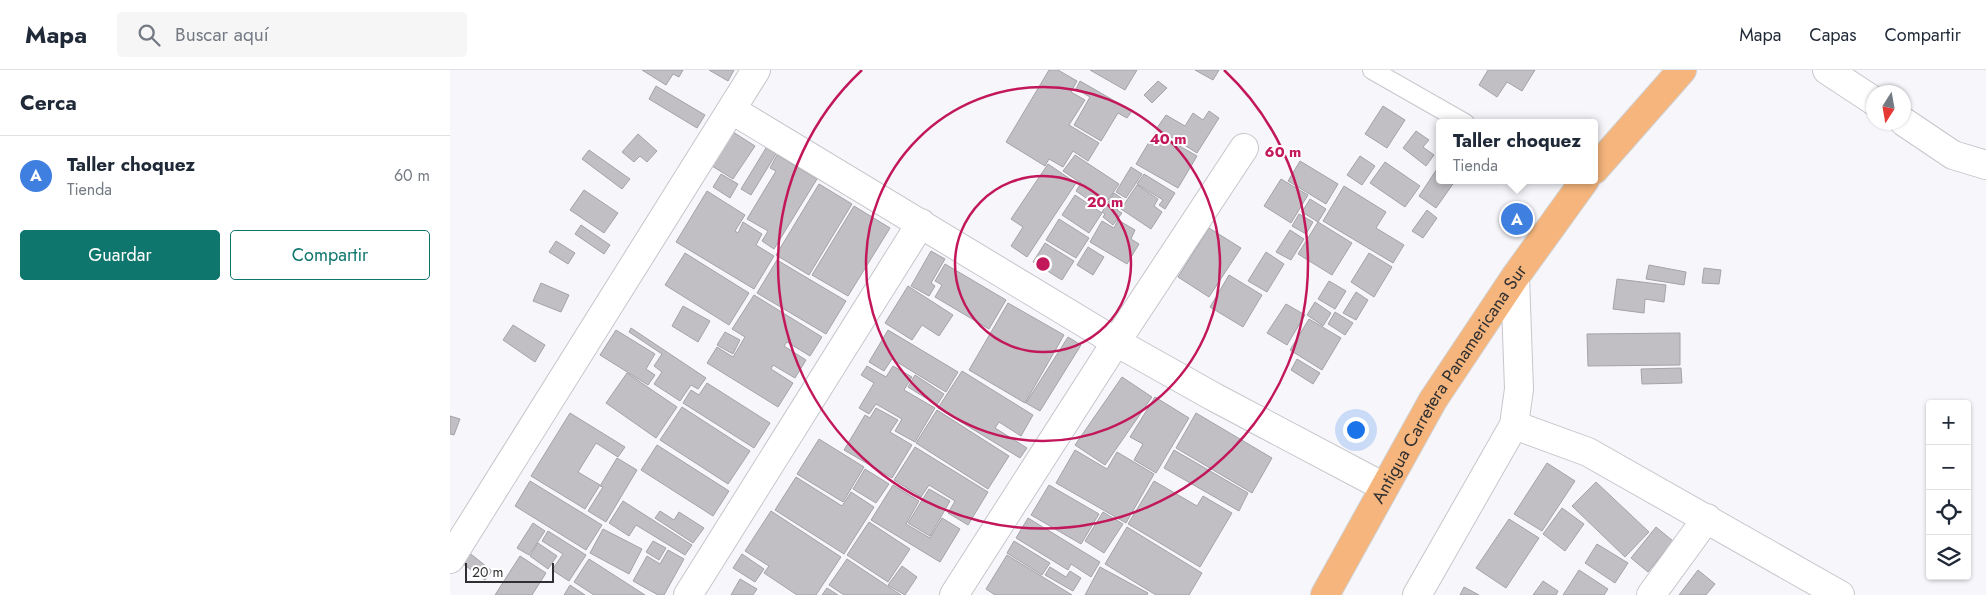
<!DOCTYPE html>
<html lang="es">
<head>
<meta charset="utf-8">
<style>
	:root { --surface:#fff; --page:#f6f6f7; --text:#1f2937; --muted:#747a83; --line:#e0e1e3; --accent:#0f766e }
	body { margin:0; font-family:Jost,sans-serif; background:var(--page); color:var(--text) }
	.controls { position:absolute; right:15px; bottom:15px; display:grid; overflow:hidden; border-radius:5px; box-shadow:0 1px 4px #0004 }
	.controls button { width:45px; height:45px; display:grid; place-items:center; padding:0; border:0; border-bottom:1px solid var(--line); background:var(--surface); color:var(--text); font:25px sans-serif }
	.compass { position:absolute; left:1416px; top:15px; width:45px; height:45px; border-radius:50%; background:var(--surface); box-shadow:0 1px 4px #0004; rotate:191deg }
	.scale { position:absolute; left:15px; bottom:12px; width:89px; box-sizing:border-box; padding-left:5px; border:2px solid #303032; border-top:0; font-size:14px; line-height:18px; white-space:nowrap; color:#303032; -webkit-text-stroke:4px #fff; paint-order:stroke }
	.you { position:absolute; left:905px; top:359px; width:18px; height:18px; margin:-12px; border:4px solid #fff; border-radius:50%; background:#1a73e8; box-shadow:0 0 0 8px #1a73e833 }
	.badge { display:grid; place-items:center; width:32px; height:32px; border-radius:50%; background:var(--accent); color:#fff; font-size:16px; font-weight:700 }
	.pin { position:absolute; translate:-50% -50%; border:2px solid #fff; box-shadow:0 1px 5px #0006 }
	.popup { position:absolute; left:986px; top:49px; width:162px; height:65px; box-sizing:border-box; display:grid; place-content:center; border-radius:5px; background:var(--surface); filter:drop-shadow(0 1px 4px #0005); font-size:16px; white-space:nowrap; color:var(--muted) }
	.popup b { font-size:19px; color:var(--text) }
	.popup::after { content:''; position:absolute; left:50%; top:100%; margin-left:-10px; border:10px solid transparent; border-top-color:var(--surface) }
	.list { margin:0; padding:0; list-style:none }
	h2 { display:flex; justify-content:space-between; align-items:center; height:65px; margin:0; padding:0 20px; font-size:21px }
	h2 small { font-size:16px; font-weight:400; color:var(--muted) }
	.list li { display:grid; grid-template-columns:32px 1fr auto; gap:15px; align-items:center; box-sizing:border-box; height:80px; padding:0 20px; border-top:1px solid var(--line) }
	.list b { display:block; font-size:19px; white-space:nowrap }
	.list p { margin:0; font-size:16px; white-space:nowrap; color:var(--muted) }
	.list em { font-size:16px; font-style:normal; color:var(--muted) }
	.actions { display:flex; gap:10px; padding:15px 20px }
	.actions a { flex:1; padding:11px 0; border:1px solid var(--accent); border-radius:5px; text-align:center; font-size:18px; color:var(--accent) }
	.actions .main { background:var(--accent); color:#fff }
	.icon { flex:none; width:28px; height:28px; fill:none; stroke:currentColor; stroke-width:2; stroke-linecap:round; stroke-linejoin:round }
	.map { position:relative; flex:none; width:1536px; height:525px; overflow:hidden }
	header { display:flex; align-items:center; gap:30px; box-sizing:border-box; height:70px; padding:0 25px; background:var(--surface); border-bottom:1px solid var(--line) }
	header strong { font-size:24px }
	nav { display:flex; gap:28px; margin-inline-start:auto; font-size:18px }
	.search { width:350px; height:45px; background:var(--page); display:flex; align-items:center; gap:12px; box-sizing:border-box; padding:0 18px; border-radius:5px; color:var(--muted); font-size:19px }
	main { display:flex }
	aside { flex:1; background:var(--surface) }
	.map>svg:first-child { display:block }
	.building { fill:#c1bfc4; stroke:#a4a3a7 }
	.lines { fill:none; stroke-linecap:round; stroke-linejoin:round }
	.lane-casing { stroke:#c6c6cb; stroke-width:20 }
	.street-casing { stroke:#c6c6cb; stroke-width:30 }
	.highway-casing { stroke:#d1d1d2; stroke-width:30 }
	.lane { stroke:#fff; stroke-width:18 }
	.street { stroke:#fff; stroke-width:28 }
	.highway { stroke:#f5b57c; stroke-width:28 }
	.ring { fill:none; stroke:#c2185b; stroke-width:2.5 }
	.labels { text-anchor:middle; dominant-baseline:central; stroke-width:4; stroke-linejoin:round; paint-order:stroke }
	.street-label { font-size:18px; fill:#303032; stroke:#fff }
	.centre { fill:#c2185b; stroke:#fff; stroke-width:2.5 }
	.ring-label { font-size:15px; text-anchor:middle; font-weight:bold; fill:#c2185b; stroke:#fff; stroke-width:4; stroke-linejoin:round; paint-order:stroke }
</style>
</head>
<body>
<header>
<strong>Mapa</strong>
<div class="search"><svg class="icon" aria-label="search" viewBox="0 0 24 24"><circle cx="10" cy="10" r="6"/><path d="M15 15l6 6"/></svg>Buscar aquí</div>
<nav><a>Mapa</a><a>Capas</a><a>Compartir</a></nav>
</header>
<main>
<aside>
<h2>Cerca<small></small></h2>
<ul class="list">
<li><span class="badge" style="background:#3f7fe0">A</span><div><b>Taller choquez</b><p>Tienda</p></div><em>60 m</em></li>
</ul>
<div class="actions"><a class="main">Guardar</a><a>Compartir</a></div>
</aside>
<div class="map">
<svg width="1536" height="525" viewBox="0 0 1536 525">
	<rect width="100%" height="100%" fill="#f6f6fb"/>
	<!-- building -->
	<path class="building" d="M192,0H233L229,7L223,4L216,15Z
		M259,0H284L278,11Z
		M599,0H608L627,11L621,22L635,30L619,55L649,73L638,91L623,81L613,97L599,89L595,96L556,72Z
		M640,0H687L675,20Z
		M745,0H769L763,10Z
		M1038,0H1085L1072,21L1057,12L1047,27L1029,15Z
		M630,11L682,41L677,48L668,43L651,71L624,55L640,27L626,19Z
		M708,11L717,18L702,33L694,25Z
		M206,16L255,45L247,58L199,29Z
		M933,36L955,50L937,78L915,64Z
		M759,41L769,48L747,83L707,58L716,45L735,56L743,43L753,50Z
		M966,61L979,70L973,77L984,85L976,96L953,78Z
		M283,62L305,76L283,109L262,96Z
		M705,62L747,86L728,118L686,94Z
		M188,64L207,81L197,92L190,86L184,92L172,82Z
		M316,78L326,84L301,125L291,119Z
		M139,80L180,109L172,119L132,89Z
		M327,85L367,109L324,179L312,171L318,161L297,149L326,101L320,98Z
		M625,85L669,114L652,139L626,121L631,113L613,101Z
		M910,86L925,96L912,115L897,105Z
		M850,91L888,114L876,134L838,111Z
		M935,92L970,116L955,137L920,113Z
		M598,94L626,113L577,187L561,176L573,157L561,149Z
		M681,97L692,104L676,128L666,122Z
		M987,99L990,100V110L1005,111L986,138L969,126Z
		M271,104L288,114L280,128L263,117Z
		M694,104L725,123L715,139L709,135L713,130L687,114Z
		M831,109L858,125L841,153L814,136Z
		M369,114L402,134L359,205L326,185Z
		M687,115L708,129L704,136L712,142L701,159L671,139Z
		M894,116L936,142L926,158L954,175L943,193L873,151Z
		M134,120L168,143L154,163L120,140Z
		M257,121L295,145L285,161L288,163L293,152L312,164L306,175L324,186L304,219L226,172Z
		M664,123L674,130L667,140L672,143L663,155L653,147L655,144L652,142Z
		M625,125L652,143L639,163L612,145Z
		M860,129L876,139L868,152L852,142Z
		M404,136L440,158L398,226L362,205Z
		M977,140L987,148L973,168L962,161Z
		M849,144L863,152L856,164L842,156Z
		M609,149L639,168L626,188L596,170Z
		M668,150L685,160L681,169L689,174L677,194L640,172L652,151L664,158Z
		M868,152L902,173L882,205L848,184Z
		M131,155L160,175L154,184L125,164Z
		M759,158L791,178L759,227L728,207Z
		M840,160L854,169L841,190L826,182Z
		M106,171L125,183L118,194L99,182Z
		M595,173L624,191L612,210L583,192Z
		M638,177L654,187L643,205L627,195Z
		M481,181L495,189L481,213L485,216L479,226L461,216Z
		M816,182L834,194L817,222L798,211Z
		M235,183L299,223L279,255L215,215Z
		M919,183L942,197L924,227L901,212Z
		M327,190L396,231L376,264L307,223Z
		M495,194L556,230L539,259L485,227L492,215L485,211Z
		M1199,195L1236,202L1234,215L1196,209Z
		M1254,198L1271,200L1269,214L1252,213Z
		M779,205L812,225L793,257L760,237Z
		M1167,209L1216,215L1214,232L1195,229L1194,243L1163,239Z
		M879,211L896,221L885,239L868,229Z
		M91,213L119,225L111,242L83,231Z
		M458,216L503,245L489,266L472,255L462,270L435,253Z
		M906,222L918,230L906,250L893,243Z
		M304,225L372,267L360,286L337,272L334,276L356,290L345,308L323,295L321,299L343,313L328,337L257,293L267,277L283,287L295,267L282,259Z
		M865,232L881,243L873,256L857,245Z
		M558,233L614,265L575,333L519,300Z
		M836,234L855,245L837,275L817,263Z
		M233,236L260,251L248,272L222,256Z
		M885,242L903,253L895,265L878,254Z
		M859,249L891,268L872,300L840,280Z
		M63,255L95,275L85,292L53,270Z
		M181,258L256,308L248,319L241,315L230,331L204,314L212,302L204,296L212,284L179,262Z
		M166,260L205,284L196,299L205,305L198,315L150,285Z
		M438,260L508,302L496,322L442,289L434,301L419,292Z
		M275,262L290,270L283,284L267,275Z
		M1230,263V295L1138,296L1137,264Z
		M618,267L631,275L590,341L576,333Z
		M847,289L870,303L863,314L841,300Z
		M417,296L436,307L443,296L462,307L454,320L485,338L465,372L445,361L452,349L426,334L419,344L409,338L424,313L411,305Z
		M1231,298L1232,313L1192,314L1191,299Z
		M512,301L583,345L571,366L549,352L545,358L577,378L570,388L488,338Z
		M177,303L227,337L206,368L156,333Z
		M465,305L494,324L487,335L458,317Z
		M672,307L702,327L655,395L625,375Z
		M257,313L320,353L304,378L233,333L241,320L249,325Z
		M705,327L739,348L706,403L684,390L693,374L680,367Z
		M232,337L300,381L278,414L210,370Z
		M426,338L448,350L440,362L462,375L442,408L394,380L415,345L420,348Z
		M487,340L559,386L538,419L466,373Z
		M120,343L175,377L168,387L146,373L128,402L150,415L135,439L81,406Z
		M746,343L822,388L802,423L726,378Z
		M0,346L10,349L4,365L0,364Z
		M369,369L414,397L393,432L347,404Z
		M207,375L279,421L263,446L191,400Z
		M465,377L538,422L518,455L498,443L505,431L479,415L471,427L444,410Z
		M625,380L657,399L667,382L704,404L676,453L606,413Z
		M724,380L798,423L789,441L714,398Z
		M167,388L187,400L156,452L138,441L153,417L150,416Z
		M1097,393L1125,411L1092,461L1064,444Z
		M415,399L439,414L426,433L403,419Z
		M346,407L392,436L401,422L424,437L394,484L325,440Z
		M80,411L152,455L136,480L65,436Z
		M704,411L747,436L753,426L782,443L750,497L678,454Z
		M1146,412L1199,462L1175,487L1122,436Z
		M443,415L469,431L456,454L480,468L492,448L510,459L490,492L421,450Z
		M599,415L649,444L631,474L581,445Z
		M479,419L500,431L480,466L458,453Z
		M173,431L242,475L235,485L186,455L179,466L159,453Z
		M1112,438L1134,454L1115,481L1093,464Z
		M210,441L224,450L229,442L254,458L243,473L205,448Z
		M321,441L391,487L366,525H347L314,503L319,496L295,481Z
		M653,442L673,454L654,483L635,471Z
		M578,448L650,492L641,507L621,494L618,500L566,468Z
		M1059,449L1089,468L1056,518L1026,498Z
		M419,452L460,479L438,512L397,485Z
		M83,453L95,461L79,485L67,478Z
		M677,457L752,503L739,525H706L655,494Z
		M1206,457L1223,471L1198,502L1181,488Z
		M153,459L192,479L179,504L140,483Z
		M98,461L136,485L119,511L102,500L113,484L92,471Z
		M203,471L216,478L209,490L196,482Z
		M564,471L600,493L592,505L557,483Z
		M88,473L107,486L98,499L80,486Z
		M1147,474L1178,493L1165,513L1135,493Z
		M218,480L234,489L214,525H208L183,511L197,486L210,494Z
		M17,481L42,501L35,510L9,491Z
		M292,484L314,499L305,512L283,498Z
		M557,485L622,525H545L536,519Z
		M70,486L96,503L82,525H45Z
		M139,489L195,525H144L124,512Z
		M397,489L451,525H394L379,515Z
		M452,496L467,507L455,525L438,515Z
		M600,497L616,507L620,501L631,508L623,521L595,505Z
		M650,497L698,523L697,525H635Z
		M1129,500L1158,519L1154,525H1113Z
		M1248,500L1265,514L1256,525H1229Z
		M290,509L307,519L303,525H281Z
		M1093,511L1108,521L1106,525H1083Z
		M120,515L135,525H114Z
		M1014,517L1029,525H1010Z
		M377,518L388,525H372Z"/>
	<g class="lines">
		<!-- lane casing -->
		<g class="lane-casing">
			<path id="lane" d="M922,0L1015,53"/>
		</g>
		<!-- street casing -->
		<g class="street-casing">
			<path id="street" d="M1377,0L1424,31
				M282,40L666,272L764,327L934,417
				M1454,52L1503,85L1536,95
				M1064,355L1138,382L1390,525
				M0,489L306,0
				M238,525L471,153
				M504,525L666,272L794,78
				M967,525L1064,355L1069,319L1065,207
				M1201,525L1257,448"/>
		</g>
		<!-- highway casing -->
		<g class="highway-casing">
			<g id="highway">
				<path d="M1144,100L1232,0"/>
				<path id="s1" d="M875,525L983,330L1065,207L1135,110"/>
			</g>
		</g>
		<!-- lane -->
		<use href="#lane" class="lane"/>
		<!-- street -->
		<use href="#street" class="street"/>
		<!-- highway -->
		<use href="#highway" class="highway"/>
	</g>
	<!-- distance rings -->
	<g class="ring">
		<circle cx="593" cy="194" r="88"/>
		<circle cx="593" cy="194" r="177"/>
		<path d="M774 0A265 265 0 1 1 412 0"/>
	</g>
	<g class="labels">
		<!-- street labels -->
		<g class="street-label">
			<text stroke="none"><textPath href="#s1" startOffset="245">Antigua Carretera Panamericana Sur</textPath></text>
		</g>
	</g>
	<circle cx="593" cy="194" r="8" class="centre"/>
	<g class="ring-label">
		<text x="718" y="74">40 m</text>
		<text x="833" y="87">60 m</text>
		<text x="655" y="137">20 m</text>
	</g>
</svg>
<div class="controls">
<button>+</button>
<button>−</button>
<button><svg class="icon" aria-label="locate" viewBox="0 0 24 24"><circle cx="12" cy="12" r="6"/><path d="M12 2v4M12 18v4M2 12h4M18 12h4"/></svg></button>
<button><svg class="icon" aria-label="layers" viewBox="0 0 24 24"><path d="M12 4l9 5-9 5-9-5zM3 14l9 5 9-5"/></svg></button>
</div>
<svg class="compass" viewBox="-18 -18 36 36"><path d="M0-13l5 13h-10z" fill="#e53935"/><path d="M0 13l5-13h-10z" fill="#747a83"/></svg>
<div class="scale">20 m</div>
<div class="you"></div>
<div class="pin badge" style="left:1067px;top:149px;background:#3f7fe0">A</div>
<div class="popup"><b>Taller choquez</b>Tienda</div>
</div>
</main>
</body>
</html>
